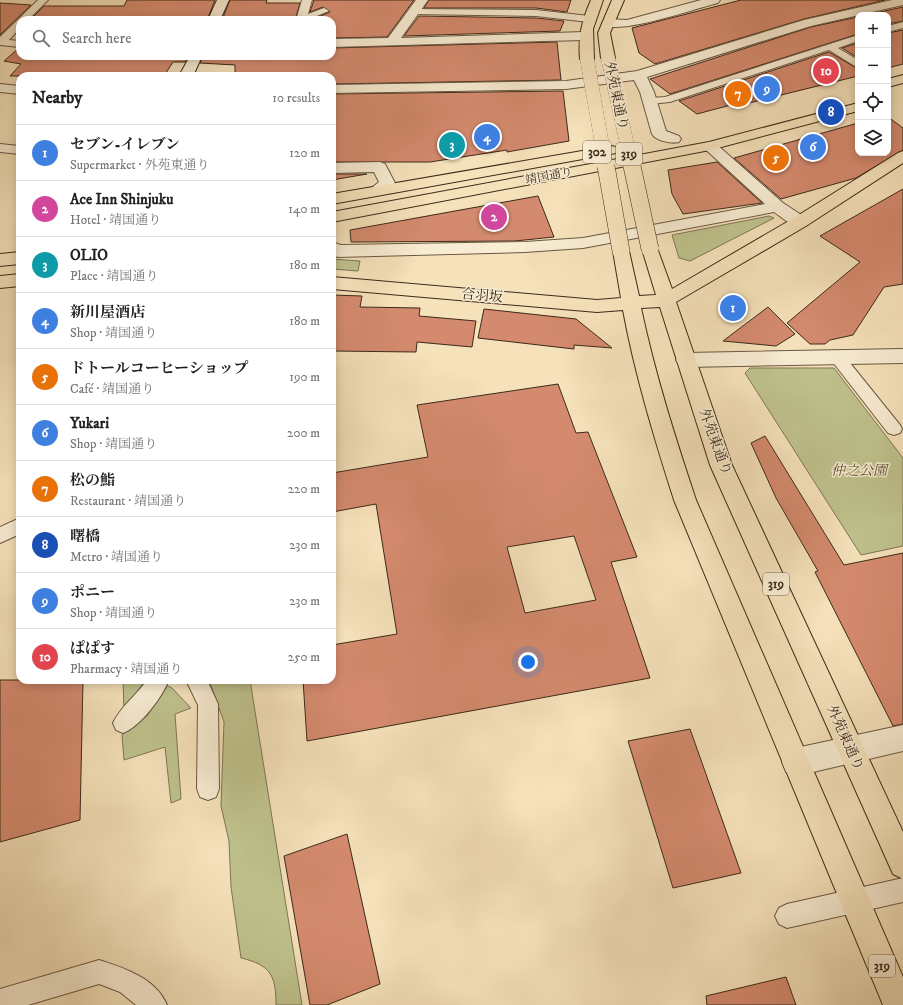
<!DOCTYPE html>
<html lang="en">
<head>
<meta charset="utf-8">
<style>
	:root { --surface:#fff; --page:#f2f2f2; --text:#222; --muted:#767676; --line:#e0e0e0; --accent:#8f2418 }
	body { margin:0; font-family:"IM FELL DW Pica","Noto Serif JP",serif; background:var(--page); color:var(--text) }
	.controls { position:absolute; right:12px; top:12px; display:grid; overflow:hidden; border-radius:8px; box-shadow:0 2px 10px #0003 }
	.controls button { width:36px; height:36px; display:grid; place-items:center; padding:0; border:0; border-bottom:1px solid var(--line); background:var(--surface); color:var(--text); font:20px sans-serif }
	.you { position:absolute; left:528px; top:662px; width:14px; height:14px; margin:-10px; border:3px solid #fff; border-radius:50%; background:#1a73e8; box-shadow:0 0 0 6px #1a73e833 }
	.badge { display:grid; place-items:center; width:26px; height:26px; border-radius:50%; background:var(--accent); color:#fff; font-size:13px; font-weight:700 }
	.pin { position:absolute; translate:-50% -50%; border:2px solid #fff; box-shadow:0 1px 4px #0006 }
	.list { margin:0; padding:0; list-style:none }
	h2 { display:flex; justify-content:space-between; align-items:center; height:52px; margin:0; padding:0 16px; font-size:17px }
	h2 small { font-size:13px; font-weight:400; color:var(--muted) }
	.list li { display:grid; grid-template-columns:26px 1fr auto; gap:12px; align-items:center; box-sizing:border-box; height:56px; padding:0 16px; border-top:1px solid var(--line) }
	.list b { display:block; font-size:15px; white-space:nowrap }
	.list p { margin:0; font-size:13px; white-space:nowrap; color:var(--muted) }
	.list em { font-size:13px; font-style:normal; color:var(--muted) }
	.icon { flex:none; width:22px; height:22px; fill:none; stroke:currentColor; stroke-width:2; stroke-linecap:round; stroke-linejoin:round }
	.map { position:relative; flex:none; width:903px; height:1005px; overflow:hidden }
	.search { position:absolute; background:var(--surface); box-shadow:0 2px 10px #0003; left:16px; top:16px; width:320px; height:44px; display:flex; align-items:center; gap:10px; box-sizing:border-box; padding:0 14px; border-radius:12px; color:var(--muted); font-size:15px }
	.panel { position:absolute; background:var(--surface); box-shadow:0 2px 10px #0003; left:16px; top:72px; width:320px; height:612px; border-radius:12px }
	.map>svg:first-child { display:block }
	.green { fill:#bfc28d; stroke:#7e7654 }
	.building { fill:#d48a6e; stroke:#3c2a1a; fill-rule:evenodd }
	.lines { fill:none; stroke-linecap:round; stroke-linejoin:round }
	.lane-casing { stroke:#6a5842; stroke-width:2 }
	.street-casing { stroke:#6a5842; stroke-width:2 }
	.secondary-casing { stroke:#3c2a1a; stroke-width:2 }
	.primary-casing { stroke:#3c2a1a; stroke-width:2 }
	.lane { fill:#f8ecd2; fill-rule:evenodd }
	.street { fill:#f8ecd2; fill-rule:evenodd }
	.secondary { fill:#f8ecd2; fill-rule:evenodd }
	.primary { fill:#f5e1ba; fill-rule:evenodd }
	.primary-bridge-far1-casing { stroke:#3c2a1a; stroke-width:14; stroke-linecap:butt }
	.primary-bridge-casing { stroke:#3c2a1a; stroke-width:18; stroke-linecap:butt }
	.primary-bridge-far1 { stroke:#f5e1ba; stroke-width:14 }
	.primary-bridge { stroke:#f5e1ba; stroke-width:17 }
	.labels { text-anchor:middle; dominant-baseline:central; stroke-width:3; stroke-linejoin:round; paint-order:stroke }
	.far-street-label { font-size:12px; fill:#3c2a1a; stroke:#f8ecd2 }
	.shield { fill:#f8ecd2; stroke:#746451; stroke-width:1 }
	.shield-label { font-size:13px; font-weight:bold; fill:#3c2a1a }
	.street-label { font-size:14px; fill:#3c2a1a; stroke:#f8ecd2 }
	.park-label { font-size:14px; font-style:italic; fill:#5d5037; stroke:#f8ecd2 }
</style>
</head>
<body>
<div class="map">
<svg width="903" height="1005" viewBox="0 0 903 1005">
	<rect width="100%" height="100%" fill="#f5e1ba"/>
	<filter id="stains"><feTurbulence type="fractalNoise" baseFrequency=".005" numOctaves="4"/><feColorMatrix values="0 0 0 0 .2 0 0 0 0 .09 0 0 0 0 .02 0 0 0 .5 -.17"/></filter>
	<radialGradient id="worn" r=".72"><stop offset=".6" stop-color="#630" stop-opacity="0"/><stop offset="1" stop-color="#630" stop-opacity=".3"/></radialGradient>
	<!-- green -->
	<path class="green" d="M769,216L774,218L690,261L679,258L672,235Z
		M332,259L360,261L358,271L332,269Z
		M750,368H834L903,458V546L861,555L745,373Z
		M123,680H145L124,712Z
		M209,680H250L302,1005H276C276,976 271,965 241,958L231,887L229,841L221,806L224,722Z
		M166,685L172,688L191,708L175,714L181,799L171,803L165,747L124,760L122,735L147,716Z"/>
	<!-- building -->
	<path class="building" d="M127,0H215L207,20H30L44,6H124Z
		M230,0H267L266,3H300L295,20H222Z
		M314,0H414L387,37L332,38V20H311L330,12L323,7L310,12Z
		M429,0H571L567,12L536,8H424Z
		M741,0H885L804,19L655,64L639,53L632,28Z
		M0,3L31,5L0,35Z
		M903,7V21L888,24V15H866Z
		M419,16L536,18L564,21L560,31L404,36Z
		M858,17V34L670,94L650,79L811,27Z
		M903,30V64L888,68V33Z
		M557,42L561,80L332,84V76H235V65L200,63L203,56H332V48Z
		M858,43V58L842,48Z
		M19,48L20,56H188L185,62H173L164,76H10L21,64L4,61Z
		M829,52L858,69V76L745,104L742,102L697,114L679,101Z
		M563,91L569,141L507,152V150L430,162H332V94Z
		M888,117L903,128V150L856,178L781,199L734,158L858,123V153H888Z
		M717,162L762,203L683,214L672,194L668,170Z
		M332,174H367L332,180Z
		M903,189V284L884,287L853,335L830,340L825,344H810L787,323L860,262L820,236Z
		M538,196L554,237L515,241L351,242L350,230Z
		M332,295L362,296L360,307L420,308L419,316L476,321L472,347L417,342L416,352L332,351Z
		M768,307L795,334L776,346L723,341Z
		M484,309L576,319L612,348L574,345V349L478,338Z
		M558,384L576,433L588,432L637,557L611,562L650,678L307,741L303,680H332V645L397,634L376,504L332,512V473L428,457L417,405ZM574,536L596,600L525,613L507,547Z
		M765,436L844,565L903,553V724L893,726L815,572L818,571L776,498L751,443Z
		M0,680H83L80,820L0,842Z
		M690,729L741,873L673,888L628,741Z
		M347,834L380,984L327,1005H310L284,856Z
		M786,977L796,1005H707L706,996Z"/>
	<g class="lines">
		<!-- lane casing -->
		<g class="lane-casing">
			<path id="lane" d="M38,0H48L28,20H20V28L9,40L20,41V47L0,45V37Z
				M302,0H312L308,14L324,8L329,11L307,20H296Z
				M414,9L536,10L589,16L594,19L589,22L536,16L411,14L409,12Z
				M903,22V28L888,32V26Z
				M858,35V41L838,48L858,60V68L829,50L670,102L650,104L645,101L650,98L665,97Z
				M837,352L842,353L900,425L902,429L900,433L894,435L888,433L832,361L830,357L832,353Z
				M20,518V534L0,543V527Z
				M147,680H169C162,697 141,726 123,733L116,730L113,723C120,707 137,695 147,680Z
				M186,680H207L218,704L219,789L216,797L208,800L200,797L197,789L198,705Z
				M903,878V902L787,928L779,924L775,916L779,908L787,904Z
				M99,960C124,968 156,978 167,1005H136L120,992L99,984L28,1005H0V989Z"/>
		</g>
		<!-- street casing -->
		<g class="street-casing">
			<path id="street" d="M416,0H428L401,38L584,32L590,36L584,40L332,47V39L388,38Z
				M701,0H720L718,3C700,7 612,38 602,23L608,19L627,20Z
				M892,0H903V5L811,26L647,77L654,92L666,131L679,136L681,139L679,142C672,144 656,141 652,134L640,92L634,80L566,89L332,93V85L566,81L637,71L804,20Z
				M0,84L20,86V94L0,92Z
				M710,142L715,143L783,203L806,218L808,222L806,226C794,229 784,219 774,212L583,248L525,252L338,257L332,255V242L341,245L525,242L583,238L765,204L705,149L703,146L705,143Z
				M0,144L20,146V154L0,152Z
				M380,162L385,164L395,183C389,191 381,196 371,193L369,190L379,182L374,172L332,173V163Z
				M903,349V363L686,367L679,365L676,360L679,355L686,353Z
				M903,725V751L796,776L786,772L782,762L786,752L796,748Z"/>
		</g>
		<!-- secondary casing -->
		<g class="secondary-casing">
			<path id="secondary" d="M217,0H229L220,20H208Z
				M190,56H202L193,76H179Z"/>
		</g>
		<!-- primary casing -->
		<g class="primary-casing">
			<path id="primary" d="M591,0H603L593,29L594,59L587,63L580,59C578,37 582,20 591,0Z
				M612,0H624L610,33L615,58L608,62L601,58L598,33Z
				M903,75V83L888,87V79Z
				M858,103V111L710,150L332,222V212L709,142Z
				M611,146L616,147L618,150L616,153L332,204V194Z
				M903,151V163L806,226L676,302L732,465L903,832V879L893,874L710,465L660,307L641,308C655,374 675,437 696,500L903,977V1005H883L674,500C654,437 635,375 623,310L597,312L332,289V277L597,300L621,298L613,251L615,247L621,245L627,247L629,251L639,296L656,295L642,249L644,245L650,244L656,245L672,289L794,218L898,153Z
				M20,252V264L0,266V254Z
				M20,274V286L0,288V276Z"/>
		</g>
		<!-- lane -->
		<use href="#lane" class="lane"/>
		<!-- street -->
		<use href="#street" class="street"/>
		<!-- secondary -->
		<use href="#secondary" class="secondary"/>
		<!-- primary -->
		<use href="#primary" class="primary"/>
		<!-- primary-bridge-far1 casing -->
		<g class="primary-bridge-far1-casing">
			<path id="primary-bridge-far1" d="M608,58L632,167
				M587,59L606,167"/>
		</g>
		<!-- primary-bridge casing -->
		<g class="primary-bridge-casing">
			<path id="primary-bridge" d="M606,166L621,251
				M632,166L650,249"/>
		</g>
		<!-- primary-bridge-far1 -->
		<use href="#primary-bridge-far1" class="primary-bridge-far1"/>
		<!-- primary-bridge -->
		<use href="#primary-bridge" class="primary-bridge"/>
	</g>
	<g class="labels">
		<!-- far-street labels -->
		<g class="far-street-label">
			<text transform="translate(549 176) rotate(-11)">靖国通り</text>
		</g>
		<!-- shield labels -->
		<g class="shield">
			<rect x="583" y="141" width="28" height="22" rx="3"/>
			<rect x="616" y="143" width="26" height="22" rx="3"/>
			<rect x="763" y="573" width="26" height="22" rx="3"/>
			<rect x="869" y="955" width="26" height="22" rx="3"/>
		</g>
		<g class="shield-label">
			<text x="597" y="152">302</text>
			<text x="629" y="154">319</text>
			<text x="776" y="584">319</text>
			<text x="882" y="966">319</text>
		</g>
		<!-- street labels -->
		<g class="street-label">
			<text transform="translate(616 96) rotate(78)">外苑東通り</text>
			<text transform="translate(482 296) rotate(5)">合羽坂</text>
			<text transform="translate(715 442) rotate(70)">外苑東通り</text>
			<text transform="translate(845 738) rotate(66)">外苑東通り</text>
		</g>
		<!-- park labels -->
		<g class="park-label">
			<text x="859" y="471">仲之公園</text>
		</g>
	</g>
	<rect width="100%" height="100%" filter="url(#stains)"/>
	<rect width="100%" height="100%" fill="url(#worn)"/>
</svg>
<div class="controls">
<button>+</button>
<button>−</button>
<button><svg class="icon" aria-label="locate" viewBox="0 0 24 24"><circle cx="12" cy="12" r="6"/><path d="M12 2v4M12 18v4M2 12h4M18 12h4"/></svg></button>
<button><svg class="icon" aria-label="layers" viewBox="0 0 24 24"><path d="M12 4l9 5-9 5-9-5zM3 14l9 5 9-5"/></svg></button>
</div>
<div class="you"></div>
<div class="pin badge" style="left:733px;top:308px;background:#3f7fe0">1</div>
<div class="pin badge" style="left:494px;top:217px;background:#d1479c">2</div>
<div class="pin badge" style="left:452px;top:145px;background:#0f9aa8">3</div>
<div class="pin badge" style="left:487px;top:137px;background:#3f7fe0">4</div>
<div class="pin badge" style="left:776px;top:158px;background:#e8710a">5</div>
<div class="pin badge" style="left:813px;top:147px;background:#3f7fe0">6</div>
<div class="pin badge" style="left:738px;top:94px;background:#e8710a">7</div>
<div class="pin badge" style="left:831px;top:112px;background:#1a4fb4">8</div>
<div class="pin badge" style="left:767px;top:89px;background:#3f7fe0">9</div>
<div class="pin badge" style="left:826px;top:71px;background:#e0444e">10</div>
<div class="search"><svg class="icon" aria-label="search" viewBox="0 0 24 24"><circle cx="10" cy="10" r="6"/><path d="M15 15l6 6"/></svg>Search here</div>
<section class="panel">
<h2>Nearby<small>10 results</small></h2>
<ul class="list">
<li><span class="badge" style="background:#3f7fe0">1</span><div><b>セブン-イレブン</b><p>Supermarket · 外苑東通り</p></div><em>120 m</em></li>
<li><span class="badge" style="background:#d1479c">2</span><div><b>Ace Inn Shinjuku</b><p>Hotel · 靖国通り</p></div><em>140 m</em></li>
<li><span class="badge" style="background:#0f9aa8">3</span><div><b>OLIO</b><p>Place · 靖国通り</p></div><em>180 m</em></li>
<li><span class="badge" style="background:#3f7fe0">4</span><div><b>新川屋酒店</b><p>Shop · 靖国通り</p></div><em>180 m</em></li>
<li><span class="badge" style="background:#e8710a">5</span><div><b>ドトールコーヒーショップ</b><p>Café · 靖国通り</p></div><em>190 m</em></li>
<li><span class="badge" style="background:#3f7fe0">6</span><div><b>Yukari</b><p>Shop · 靖国通り</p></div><em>200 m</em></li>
<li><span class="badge" style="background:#e8710a">7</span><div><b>松の鮨</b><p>Restaurant · 靖国通り</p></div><em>220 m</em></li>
<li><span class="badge" style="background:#1a4fb4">8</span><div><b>曙橋</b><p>Metro · 靖国通り</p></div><em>230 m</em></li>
<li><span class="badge" style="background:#3f7fe0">9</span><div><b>ポニー</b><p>Shop · 靖国通り</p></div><em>230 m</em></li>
<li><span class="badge" style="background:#e0444e">10</span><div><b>ぱぱす</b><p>Pharmacy · 靖国通り</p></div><em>250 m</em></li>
</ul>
</section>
</div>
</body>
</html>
